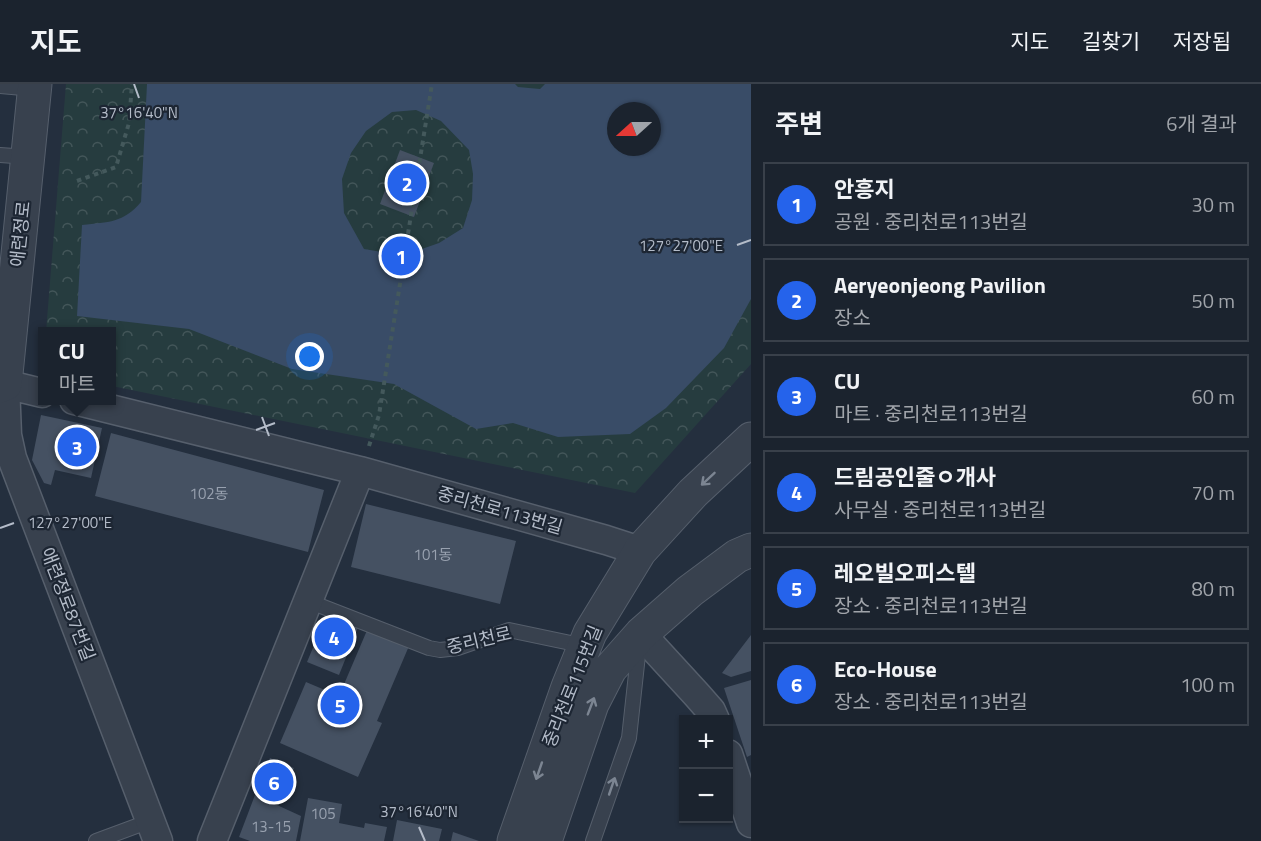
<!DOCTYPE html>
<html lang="ko">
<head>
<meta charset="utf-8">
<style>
	:root { --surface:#1b232e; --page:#282f3a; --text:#f1f3f6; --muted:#a0a4aa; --line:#39404a; --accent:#2563eb }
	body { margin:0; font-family:"Titillium Web","Noto Sans KR",sans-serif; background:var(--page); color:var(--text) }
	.controls { position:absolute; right:18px; bottom:18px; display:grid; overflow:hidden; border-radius:0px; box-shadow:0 2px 4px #0004 }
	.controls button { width:54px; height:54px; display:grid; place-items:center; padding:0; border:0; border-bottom:2px solid var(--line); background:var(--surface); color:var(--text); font:30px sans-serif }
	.compass { position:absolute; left:607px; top:18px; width:54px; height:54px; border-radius:50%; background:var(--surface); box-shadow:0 2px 4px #0004; rotate:249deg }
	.you { position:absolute; left:310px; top:273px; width:21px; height:21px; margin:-15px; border:4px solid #fff; border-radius:50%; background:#1a73e8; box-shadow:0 0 0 9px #1a73e833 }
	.badge { display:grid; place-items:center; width:39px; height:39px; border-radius:50%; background:var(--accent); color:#fff; font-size:20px; font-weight:700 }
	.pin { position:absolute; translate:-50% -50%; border:3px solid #fff; box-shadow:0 2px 6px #0006 }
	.popup { position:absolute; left:38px; top:243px; width:78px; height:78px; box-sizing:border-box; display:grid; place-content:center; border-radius:0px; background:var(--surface); filter:drop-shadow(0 2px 4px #0005); font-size:20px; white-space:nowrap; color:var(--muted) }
	.popup b { font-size:22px; color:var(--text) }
	.popup::after { content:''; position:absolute; left:50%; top:100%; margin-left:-12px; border:12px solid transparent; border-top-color:var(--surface) }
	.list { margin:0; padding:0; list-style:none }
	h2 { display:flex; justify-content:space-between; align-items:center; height:78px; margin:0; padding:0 24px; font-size:26px }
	h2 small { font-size:20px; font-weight:400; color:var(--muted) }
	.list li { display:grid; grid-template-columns:39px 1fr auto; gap:18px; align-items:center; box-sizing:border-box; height:84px; margin:0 12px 12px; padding:0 12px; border:2px solid var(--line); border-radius:0px }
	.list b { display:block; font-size:22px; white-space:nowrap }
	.list p { margin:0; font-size:20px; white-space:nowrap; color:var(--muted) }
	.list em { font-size:20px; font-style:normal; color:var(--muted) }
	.map { position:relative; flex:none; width:751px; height:757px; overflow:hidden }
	header { display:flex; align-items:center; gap:36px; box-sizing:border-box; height:84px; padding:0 30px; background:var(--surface); border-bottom:2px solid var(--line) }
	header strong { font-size:28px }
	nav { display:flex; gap:33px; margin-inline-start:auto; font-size:21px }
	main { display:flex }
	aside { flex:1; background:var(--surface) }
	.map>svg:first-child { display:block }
	.forest { fill:url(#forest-crowns); fill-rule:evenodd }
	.water { fill:#394c67; fill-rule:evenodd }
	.building { fill:#455162 }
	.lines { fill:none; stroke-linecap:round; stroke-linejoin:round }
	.service-casing { stroke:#565f6c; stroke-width:16 }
	.minor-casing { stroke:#565f6c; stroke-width:31 }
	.tertiary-casing { stroke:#565f6c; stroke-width:35 }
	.path { stroke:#44595c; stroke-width:4; stroke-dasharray:4.5 4.5; stroke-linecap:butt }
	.service { stroke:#38414e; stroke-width:14 }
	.minor { stroke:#38414e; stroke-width:28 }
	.tertiary { stroke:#38414e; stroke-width:33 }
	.oneway { stroke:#7c8592 }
	.ticks { fill:none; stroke:#b4bcc9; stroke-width:2 }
	.labels { text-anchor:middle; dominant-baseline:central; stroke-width:4.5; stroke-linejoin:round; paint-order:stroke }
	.number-label { font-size:15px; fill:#98a1af }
	.street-label { font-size:18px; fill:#b4bcc9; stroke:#1d2633 }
	.ticks-label { font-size:15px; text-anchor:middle; fill:#b4bcc9; stroke:#1d2633; stroke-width:4.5; stroke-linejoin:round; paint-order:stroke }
</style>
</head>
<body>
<header>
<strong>지도</strong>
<nav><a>지도</a><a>길찾기</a><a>저장됨</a></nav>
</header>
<main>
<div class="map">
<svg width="751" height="757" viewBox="0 0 751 757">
	<defs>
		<pattern id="forest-crowns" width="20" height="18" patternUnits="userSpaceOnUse" patternTransform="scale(1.5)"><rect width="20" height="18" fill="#263c3f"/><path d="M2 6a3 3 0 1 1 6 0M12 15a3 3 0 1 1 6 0" fill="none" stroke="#435659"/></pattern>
	</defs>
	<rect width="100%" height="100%" fill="#242f3e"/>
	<!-- forest -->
	<path class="forest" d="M66,0H751V280L635,409L112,302V248H46ZM616,27H652V63H616Z"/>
	<!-- water -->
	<path class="water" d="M147,0H515L518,3L540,5L545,0H751V215L724,264L666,324L630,350L558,353L513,339L476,345L394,300L292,285L189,245L77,232L82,141C109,138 123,139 141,118ZM416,26L441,37L469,66L473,90L472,116L463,144L439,159L419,166L382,168L364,165L344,129L342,95L351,69L366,47L392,28ZM616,27H652V63H616Z"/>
	<!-- building -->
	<path class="building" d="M400,66L434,79L414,133L380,120Z
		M41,331L102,344L91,394L55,386L51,401L44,399L32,376Z
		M111,349L324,406L308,468L95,412Z
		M366,420L516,457L500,520L351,483Z
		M334,531L359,541L339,591L307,578L325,535Z
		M368,544L409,562L377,637L382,639L358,693L280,659L306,598L339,612Z
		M751,551V587L731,593L722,589Z
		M751,596V671L747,673L724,604Z
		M270,674L294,684L280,716L256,706Z
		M255,711L301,732L296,757H250L239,753Z
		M308,714L342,720L339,739L364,744L365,739L387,743L384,757H300Z
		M397,736L442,745L439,757H393Z
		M453,748L479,757H451Z"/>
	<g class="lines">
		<!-- service casing -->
		<g class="service-casing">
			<path id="service" d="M0,2L34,5
				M0,71L28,73
				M308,517L429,564L440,566L458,564L509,546L585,562
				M96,757L150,737
				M593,757L629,654L639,562"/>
		</g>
		<!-- minor casing -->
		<g class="minor-casing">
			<path id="minor" d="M42,309L5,300L7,351L12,374L158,757
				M74,316L360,387L606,456L640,467
				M641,550L697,611L711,627L715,636
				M728,670L751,739
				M212,757L360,387"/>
		</g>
		<!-- tertiary casing -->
		<g class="tertiary-casing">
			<path id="tertiary" d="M0,302L5,300L35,0
				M514,757L568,603L590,549L640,467L693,409L751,355
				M545,757L592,620L610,585L641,550L690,507L737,472L751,466"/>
		</g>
		<!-- path -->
		<path class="path" d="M77,97L116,83L129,39L132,0
			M369,362L379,331L432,0"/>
		<!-- service -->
		<use href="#service" class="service"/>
		<!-- minor -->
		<use href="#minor" class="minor"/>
		<!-- tertiary -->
		<use href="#tertiary" class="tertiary"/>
	</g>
	<!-- one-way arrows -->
	<defs><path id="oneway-shaft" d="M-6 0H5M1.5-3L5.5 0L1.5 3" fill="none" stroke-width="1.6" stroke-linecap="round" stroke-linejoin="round" transform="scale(1.5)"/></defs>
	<g class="oneway">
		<use href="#oneway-shaft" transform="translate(708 395) rotate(137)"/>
		<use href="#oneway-shaft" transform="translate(591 622) rotate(-69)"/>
		<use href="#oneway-shaft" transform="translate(539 687) rotate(109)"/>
		<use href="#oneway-shaft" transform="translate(612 702) rotate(-71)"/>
	</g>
	<!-- ticks -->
	<path class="ticks" d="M134,0L139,14M737,161L751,156M262,333L269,352M256,346L275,339M0,444L14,439M419,743L425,757"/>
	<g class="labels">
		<!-- number labels -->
		<g class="number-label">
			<text x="209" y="409">102동</text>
			<text x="433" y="470">101동</text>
			<text x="323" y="729">105</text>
			<text x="271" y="742">13-15</text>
		</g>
		<!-- street labels -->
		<g class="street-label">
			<text transform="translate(20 150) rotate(-84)">애련정로</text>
			<text transform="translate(500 426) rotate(16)">중리천로113번길</text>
			<text transform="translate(68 520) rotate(69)">애련정로87번길</text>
			<text transform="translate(479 556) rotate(-13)">중리천로</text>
			<text transform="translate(572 602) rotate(-68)">중리천로115번길</text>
		</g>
	</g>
	<g class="ticks-label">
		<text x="139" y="34">37°16'40"N</text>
		<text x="681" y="167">127°27'00"E</text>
		<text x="70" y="444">127°27'00"E</text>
		<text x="419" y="733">37°16'40"N</text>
	</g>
</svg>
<div class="controls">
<button>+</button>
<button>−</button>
</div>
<svg class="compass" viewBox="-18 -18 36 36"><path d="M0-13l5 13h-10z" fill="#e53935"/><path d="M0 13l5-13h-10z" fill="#a0a4aa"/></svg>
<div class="you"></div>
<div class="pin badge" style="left:401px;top:172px">1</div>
<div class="pin badge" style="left:407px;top:99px">2</div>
<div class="pin badge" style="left:77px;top:363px">3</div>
<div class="popup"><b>CU</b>마트</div>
<div class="pin badge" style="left:334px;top:553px">4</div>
<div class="pin badge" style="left:340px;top:621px">5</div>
<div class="pin badge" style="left:274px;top:698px">6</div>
</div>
<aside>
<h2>주변<small>6개 결과</small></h2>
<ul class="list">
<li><span class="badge">1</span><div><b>안흥지</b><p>공원 · 중리천로113번길</p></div><em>30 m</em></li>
<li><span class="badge">2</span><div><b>Aeryeonjeong Pavilion</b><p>장소</p></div><em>50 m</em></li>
<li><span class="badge">3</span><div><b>CU</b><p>마트 · 중리천로113번길</p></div><em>60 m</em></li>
<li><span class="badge">4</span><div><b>드림공인줄ㅇ개사</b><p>사무실 · 중리천로113번길</p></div><em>70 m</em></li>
<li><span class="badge">5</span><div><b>레오빌오피스텔</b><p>장소 · 중리천로113번길</p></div><em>80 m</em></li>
<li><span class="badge">6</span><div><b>Eco-House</b><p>장소 · 중리천로113번길</p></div><em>100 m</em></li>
</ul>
</aside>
</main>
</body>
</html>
